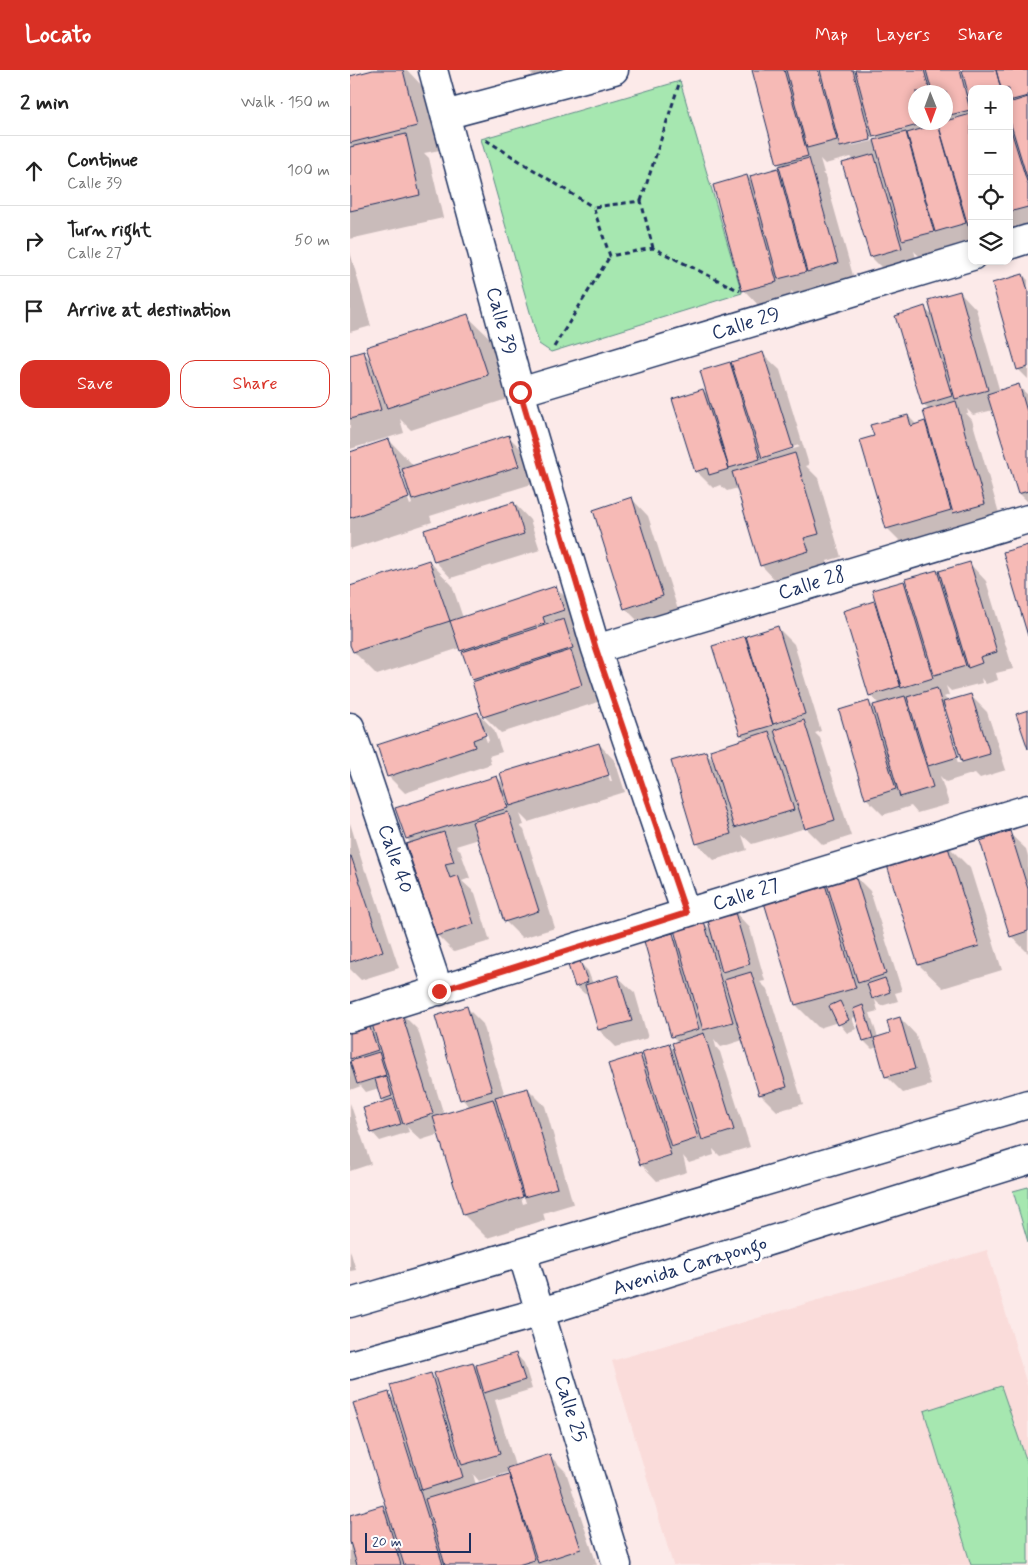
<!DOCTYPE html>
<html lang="en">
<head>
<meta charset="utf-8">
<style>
	:root { --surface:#fff; --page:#f6f6f6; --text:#222; --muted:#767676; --line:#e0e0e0; --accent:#d93025 }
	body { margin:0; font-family:Mynerve,sans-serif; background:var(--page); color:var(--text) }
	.controls { position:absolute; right:15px; top:15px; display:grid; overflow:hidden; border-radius:10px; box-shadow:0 2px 8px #0003 }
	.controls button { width:45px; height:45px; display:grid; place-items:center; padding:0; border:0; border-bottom:1px solid var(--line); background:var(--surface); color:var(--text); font:25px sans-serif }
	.compass { position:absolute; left:558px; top:15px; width:45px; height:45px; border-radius:50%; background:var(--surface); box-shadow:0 2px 8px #0003; rotate:179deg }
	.scale { position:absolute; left:15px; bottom:12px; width:106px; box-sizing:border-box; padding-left:5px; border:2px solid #1b2f5e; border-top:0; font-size:14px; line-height:18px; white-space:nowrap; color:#1b2f5e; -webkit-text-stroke:4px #fff; paint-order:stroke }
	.stop { position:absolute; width:15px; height:15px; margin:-11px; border:4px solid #d93025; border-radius:50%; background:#fff }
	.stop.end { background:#d93025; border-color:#fff; box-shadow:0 1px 5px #0008 }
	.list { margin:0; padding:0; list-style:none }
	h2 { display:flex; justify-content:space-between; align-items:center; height:65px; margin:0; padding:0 20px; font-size:21px }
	h2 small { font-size:16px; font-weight:400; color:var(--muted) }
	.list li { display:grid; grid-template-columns:32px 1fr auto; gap:15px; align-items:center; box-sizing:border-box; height:70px; padding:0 20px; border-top:1px solid var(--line) }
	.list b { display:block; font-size:19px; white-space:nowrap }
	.list p { margin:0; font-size:16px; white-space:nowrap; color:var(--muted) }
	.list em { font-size:16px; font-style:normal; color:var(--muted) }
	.actions { display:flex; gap:10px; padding:15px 20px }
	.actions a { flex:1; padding:11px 0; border:1px solid var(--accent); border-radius:15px; text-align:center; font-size:18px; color:var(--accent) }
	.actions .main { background:var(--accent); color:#fff }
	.icon { flex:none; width:28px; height:28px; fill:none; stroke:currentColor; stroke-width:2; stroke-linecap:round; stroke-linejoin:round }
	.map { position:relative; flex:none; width:678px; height:1495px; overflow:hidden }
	header { display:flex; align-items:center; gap:30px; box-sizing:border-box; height:70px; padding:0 25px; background:var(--accent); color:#fff }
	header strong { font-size:24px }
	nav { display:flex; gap:28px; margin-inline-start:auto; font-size:18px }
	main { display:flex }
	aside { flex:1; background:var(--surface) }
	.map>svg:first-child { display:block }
	.built { fill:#fadcda }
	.green { fill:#a6e7b0; stroke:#608b87 }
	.shadow { fill:#0003; fill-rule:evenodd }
	.building { fill:#f6bab6; stroke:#1b2f5e }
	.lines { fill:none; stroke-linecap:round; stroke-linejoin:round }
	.minor-casing { stroke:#1b2f5e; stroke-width:31 }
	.path { stroke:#1b2f5e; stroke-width:3; stroke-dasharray:5 4; stroke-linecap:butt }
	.minor { stroke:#fff; stroke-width:28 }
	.route { stroke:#d93025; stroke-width:6 }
	.labels { text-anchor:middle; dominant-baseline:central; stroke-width:5; stroke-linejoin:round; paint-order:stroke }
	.street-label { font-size:20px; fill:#1b2f5e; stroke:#fff }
</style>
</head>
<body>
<header>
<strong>Locato</strong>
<nav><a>Map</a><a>Layers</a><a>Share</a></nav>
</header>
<main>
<aside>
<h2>2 min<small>Walk · 150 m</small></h2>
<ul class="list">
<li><svg class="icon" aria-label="ahead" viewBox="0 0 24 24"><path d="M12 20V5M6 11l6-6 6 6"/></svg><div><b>Continue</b><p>Calle 39</p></div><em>100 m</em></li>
<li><svg class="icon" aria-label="right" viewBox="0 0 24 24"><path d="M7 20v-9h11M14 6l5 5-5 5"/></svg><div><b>Turn right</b><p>Calle 27</p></div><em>50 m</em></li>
<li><svg class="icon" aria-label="arrive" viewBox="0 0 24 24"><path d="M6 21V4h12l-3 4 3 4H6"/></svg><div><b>Arrive at destination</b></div></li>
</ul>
<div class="actions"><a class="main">Save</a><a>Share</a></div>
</aside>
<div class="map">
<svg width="678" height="1495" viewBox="0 0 678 1495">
	<rect width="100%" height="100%" fill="#fceae9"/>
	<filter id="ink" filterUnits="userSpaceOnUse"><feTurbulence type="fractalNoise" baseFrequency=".02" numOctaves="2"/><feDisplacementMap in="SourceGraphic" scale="10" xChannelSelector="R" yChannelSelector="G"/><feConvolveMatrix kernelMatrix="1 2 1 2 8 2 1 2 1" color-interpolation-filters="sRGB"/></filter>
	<g filter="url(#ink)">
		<!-- built -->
		<path class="built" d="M637,1180L678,1318V1495H323L262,1291Z"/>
		<!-- green -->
		<path class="green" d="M330,11L392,223L201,282L189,274L131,69Z
			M678,1117V1172L663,1121Z
			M651,1316L678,1395V1495H621L574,1341Z"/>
		<!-- shadow -->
		<path class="shadow" d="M28,0H57L74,18L90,80L74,83L79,88L93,148L0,169V7Z
			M178,0H251L192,14Z
			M403,0H678V158L670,160L665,155L667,163L659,166V19H622V173L569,186L564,181L568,195L538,204L521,187L494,94L505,91L501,87L475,94L470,89L474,103H472L475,106L504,209L475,218L470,213L471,218L446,225L441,221L443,228L410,237L394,220L397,106L403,112L428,99L433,104L432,97L429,93ZM566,22H596V52H566ZM527,67L528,70L501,76V74Z
			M0,182L21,256L0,262Z
			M673,205L678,210V309L668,299Z
			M610,222L626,239L650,322L668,316L678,325V432L669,423L643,340L623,345L617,339L618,343H616L622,350L651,450L561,482L537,458L526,367L558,346L567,355L575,353L579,357V340L573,334L574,238L584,247Z
			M117,246L141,269L160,328L61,360L50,349L54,363L0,379V286L13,282L23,292Z
			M413,284L430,300L459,395L456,396L468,408L491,487L477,491L481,504L434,519L411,495L388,418L377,421L370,415L363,418L346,401L353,320L359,326L380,293L384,297ZM449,375L450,377L421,386V384Z
			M158,366L175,383L185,413L80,446L82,452L0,479V383L39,370L62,394L63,397ZM47,397H50L62,434L60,435Z
			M282,429L298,446L329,543L292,555L275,538Z
			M164,433L180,450L190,480L101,508L85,491Z
			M79,491L102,515L113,548L206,518L223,534L230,557L223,559L230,567L239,595L235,596L238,599L248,632L151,663L134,646L125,612L123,610L114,583L110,578L27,605L4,582L0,571V517Z
			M620,494L636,511L663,599L646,603L648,610L636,614L631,608L632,613L601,621L596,616L599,625L594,627L599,632L620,625L637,642L656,700L630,708L625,703L596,712L590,706L599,734L567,743L561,736L533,745L516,728L519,633L523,637L530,635L520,625L524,533L529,538L554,512L559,517L587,501L592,507ZM591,637H594L611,693H608Z
			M428,558L444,574L471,661L465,663L470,668L501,766L473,775L456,758L402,774L392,765L397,780L364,790L347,773L356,682L364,691L396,670L391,665L364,577L395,568L399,572Z
			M128,643L144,660L152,682L139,686L141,694L55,723L38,706ZM133,661H136L139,671L137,672Z
			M249,674L265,691L275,722L178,752L170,744L174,755L170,756L174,760L205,858L172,868L155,851L129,769L106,776L110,780L120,808L112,811L125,823L140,871L104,882L87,865L62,774L57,769L47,738L147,707L155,716ZM254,692H256L262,711H260Z
			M0,753L15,801L18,804L49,898L11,910L0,899Z
			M659,763L676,779L678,786V883L661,866Z
			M597,775L620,798L652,900L593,918L569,895Z
			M503,804L520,821L552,921L545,923L548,931L531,936L525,930L528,941L520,943L528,968L541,964L550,948L566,965L581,1015L553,1023L536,1006L528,977L522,979L514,971L506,947L502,948L506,959L497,963L488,952L469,958L446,935L473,813L480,819Z
			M384,841L400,858L415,911L410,912L418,920L453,1034L427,1041L410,1024L393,970L371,977L364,969L366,977L370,982L400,1077L370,1086L363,1079L364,1085L339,1093L333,1086L337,1102L307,1111L291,1094L290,985L296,992L319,975L326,982L329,973L322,966V865L328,871L354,853L362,861Z
			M230,893L238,901L243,914L268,907L285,923L298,968L266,977L249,960L238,923L235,924L226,916Z
			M117,938L133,954L155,1026L178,1019L195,1036L223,1134L193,1143L195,1150L137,1168L114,1145L90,1064L71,1070L57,1057L59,1062L30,1071L22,1062L35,1032L32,1029L29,1018L16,1022L11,1016L0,1020V959L17,953L25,960L51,943L68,960L94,1045L120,1037L112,1029ZM150,1056H153L176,1133L173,1134Z
			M0,1033L21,1094L0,1101Z
			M0,1180L6,1200L0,1201Z
			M166,1284L174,1293L182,1319L145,1330L165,1396L199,1385L216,1402L247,1495H0V1443L1,1446L33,1437L39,1443V1324L46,1331L80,1304L87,1311L122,1293L129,1300ZM160,1402L162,1409L158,1406L126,1415L123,1404L129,1411Z"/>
		<!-- building -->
		<path class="building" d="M23,0H53L67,56L0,73V6Z
			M402,0H434L458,86L427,94Z
			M436,0H468L487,70L457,78Z
			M470,0H503L521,70L490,77Z
			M505,0H574L580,22H566V52H579L523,67Z
			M576,0H610L620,40L596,46V22H582Z
			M612,0H646L651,19H622V38Z
			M646,0H678V26L659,31V19H651Z
			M678,27V111L659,48V33Z
			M621,44L622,155L618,156L588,53Z
			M588,54L616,153L585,162L557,63Z
			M659,54L678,115V137L659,142Z
			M556,62L584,162L552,170L524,70Z
			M56,64L70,125L0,141V77Z
			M524,84L552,178L520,187L492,93Z
			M459,88L488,193L457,202L429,96Z
			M428,98L456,202L428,209L400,106Z
			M397,105L427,212L392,221L363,115Z
			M673,204L678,221V297L667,300L642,213Z
			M610,221L638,320L605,329L578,230Z
			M575,236L602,326L572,335L545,246Z
			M118,244L138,305L37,338L16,277Z
			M14,281L31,340L0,349V285Z
			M413,282L443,378L412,388L381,292Z
			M380,292L410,389L379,398L350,301Z
			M669,314L678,345V421L668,424L637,324Z
			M353,319L379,399L359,405L357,398L345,402L322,329Z
			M606,331L635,434L603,443L573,341Z
			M558,345L561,356L575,351L601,440L536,459L510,370L524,366L520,355Z
			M159,365L169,396L62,430L52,399Z
			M39,369L59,428L0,448V382Z
			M445,383L469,464L454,468L459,481L410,496L382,402Z
			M282,427L313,526L274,539L243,440Z
			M164,432L174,464L84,492L74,460Z
			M678,475V566L653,482Z
			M79,490L100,551L3,582L0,575V516Z
			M620,492L647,582L630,587L632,593L618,598L589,501Z
			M587,500L616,596L584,605L555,509Z
			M554,511L583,608L551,618L522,520Z
			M206,516L214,540L193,547L195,553L110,581L100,551Z
			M524,531L551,616L519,626L493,541Z
			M214,549L223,578L122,610L112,582Z
			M428,556L455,644L423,654L396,566Z
			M395,566L423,655L390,665L362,576Z
			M221,580L232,615L133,647L122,612Z
			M587,618L608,687L578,696L557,627Z
			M621,624L640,684L612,692L593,632Z
			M555,626L583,717L550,727L523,635Z
			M519,631L546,719L515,729L489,640Z
			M678,640V679L666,644Z
			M128,642L136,665L123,670L125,677L37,707L27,675Z
			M454,650L485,750L455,759L424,660Z
			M419,661L444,740L384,758L360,680Z
			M249,673L259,705L160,736L150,703Z
			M356,681L381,764L346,774L321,691Z
			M147,706L158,738L56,769L45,738Z
			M158,742L189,841L154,852L122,752Z
			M660,761L678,819V861L660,867L630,771Z
			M94,762L104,792L95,794L100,808L108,805L124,854L86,866L56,774Z
			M597,774L629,876L568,895L536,792Z
			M0,786H1L33,881L0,892Z
			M504,802L536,904L508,913L476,811Z
			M474,811L506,918L445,935L413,829Z
			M384,839L400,894L372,902L357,847Z
			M354,851L383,952L353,960L324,860Z
			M323,863L349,959L321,967L294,871Z
			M230,891L238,912L225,917L218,895Z
			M401,902L437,1017L409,1025L374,910Z
			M268,905L282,951L248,960L235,915Z
			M535,908L540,922L522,929L517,914Z
			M490,931L499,950L488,955L479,936Z
			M513,935L523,968L513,971L503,939Z
			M117,936L142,1021L110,1030L85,946Z
			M51,941L83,1044L53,1054L21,951Z
			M550,947L565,999L535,1007L524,968L540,963L537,951Z
			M18,952L28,980L0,989V957Z
			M354,963L384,1060L352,1070L322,973Z
			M319,973L348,1068L321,1077L292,982Z
			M29,982L36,1005L7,1014L0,991Z
			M290,984L321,1085L290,1095L258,994Z
			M36,1006L42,1026L31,1030L25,1009Z
			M178,1018L207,1118L174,1127L145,1027Z
			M43,1029L51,1054L21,1063L13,1038Z
			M143,1029L173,1127L113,1145L83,1047Z
			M166,1283L175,1310L134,1323L126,1295Z
			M123,1292L150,1384L112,1395L84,1303Z
			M81,1303L113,1407L72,1420L40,1315Z
			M39,1322L93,1495H54L3,1333Z
			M200,1384L231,1479L188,1493L157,1398Z
			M159,1404L185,1490L168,1495H95L75,1429Z
			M33,1435L51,1495H7L0,1472V1445Z"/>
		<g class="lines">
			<!-- minor casing -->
			<g class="minor-casing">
				<path id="minor" d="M83,0L170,322L246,579L336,843
					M95,45L264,0
					M659,175L678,169
					M170,322L622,186
					M246,579L678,449
					M0,657L89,921
					M0,948L336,843L678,739
					M172,1183L267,1495
					M0,1233L678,1034
					M0,1295L191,1242L678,1090"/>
			</g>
			<!-- path -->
			<path class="path" d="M136,70L243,137
				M291,131L330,11
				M303,178L291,131L243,137L260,186L303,178L390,221
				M204,277L260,186"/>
			<!-- minor -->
			<use href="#minor" class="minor"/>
		</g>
	</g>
	<g class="lines" filter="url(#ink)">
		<!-- route -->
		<path class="route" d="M89,921L336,843L246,579L170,322"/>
	</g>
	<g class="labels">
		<!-- street labels -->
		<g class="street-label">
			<text transform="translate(151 251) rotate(75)">Calle 39</text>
			<text transform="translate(396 254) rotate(-17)">Calle 29</text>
			<text transform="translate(462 514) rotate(-17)">Calle 28</text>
			<text transform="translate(45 789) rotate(71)">Calle 40</text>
			<text transform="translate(396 825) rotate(-17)">Calle 27</text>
			<text transform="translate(340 1196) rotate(-17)">Avenida Carapongo</text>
			<text transform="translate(220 1339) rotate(73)">Calle 25</text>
		</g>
	</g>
</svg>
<div class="controls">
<button>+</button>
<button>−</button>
<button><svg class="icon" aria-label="locate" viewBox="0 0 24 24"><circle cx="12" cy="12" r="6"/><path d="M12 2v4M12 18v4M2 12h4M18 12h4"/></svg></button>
<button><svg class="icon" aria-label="layers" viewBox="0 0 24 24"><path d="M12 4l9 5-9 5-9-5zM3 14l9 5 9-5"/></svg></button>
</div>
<svg class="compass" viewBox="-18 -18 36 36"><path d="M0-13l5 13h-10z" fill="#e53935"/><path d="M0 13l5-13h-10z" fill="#767676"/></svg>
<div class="scale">20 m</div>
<div class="stop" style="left:170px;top:322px"></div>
<div class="stop end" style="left:89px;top:921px"></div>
</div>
</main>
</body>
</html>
